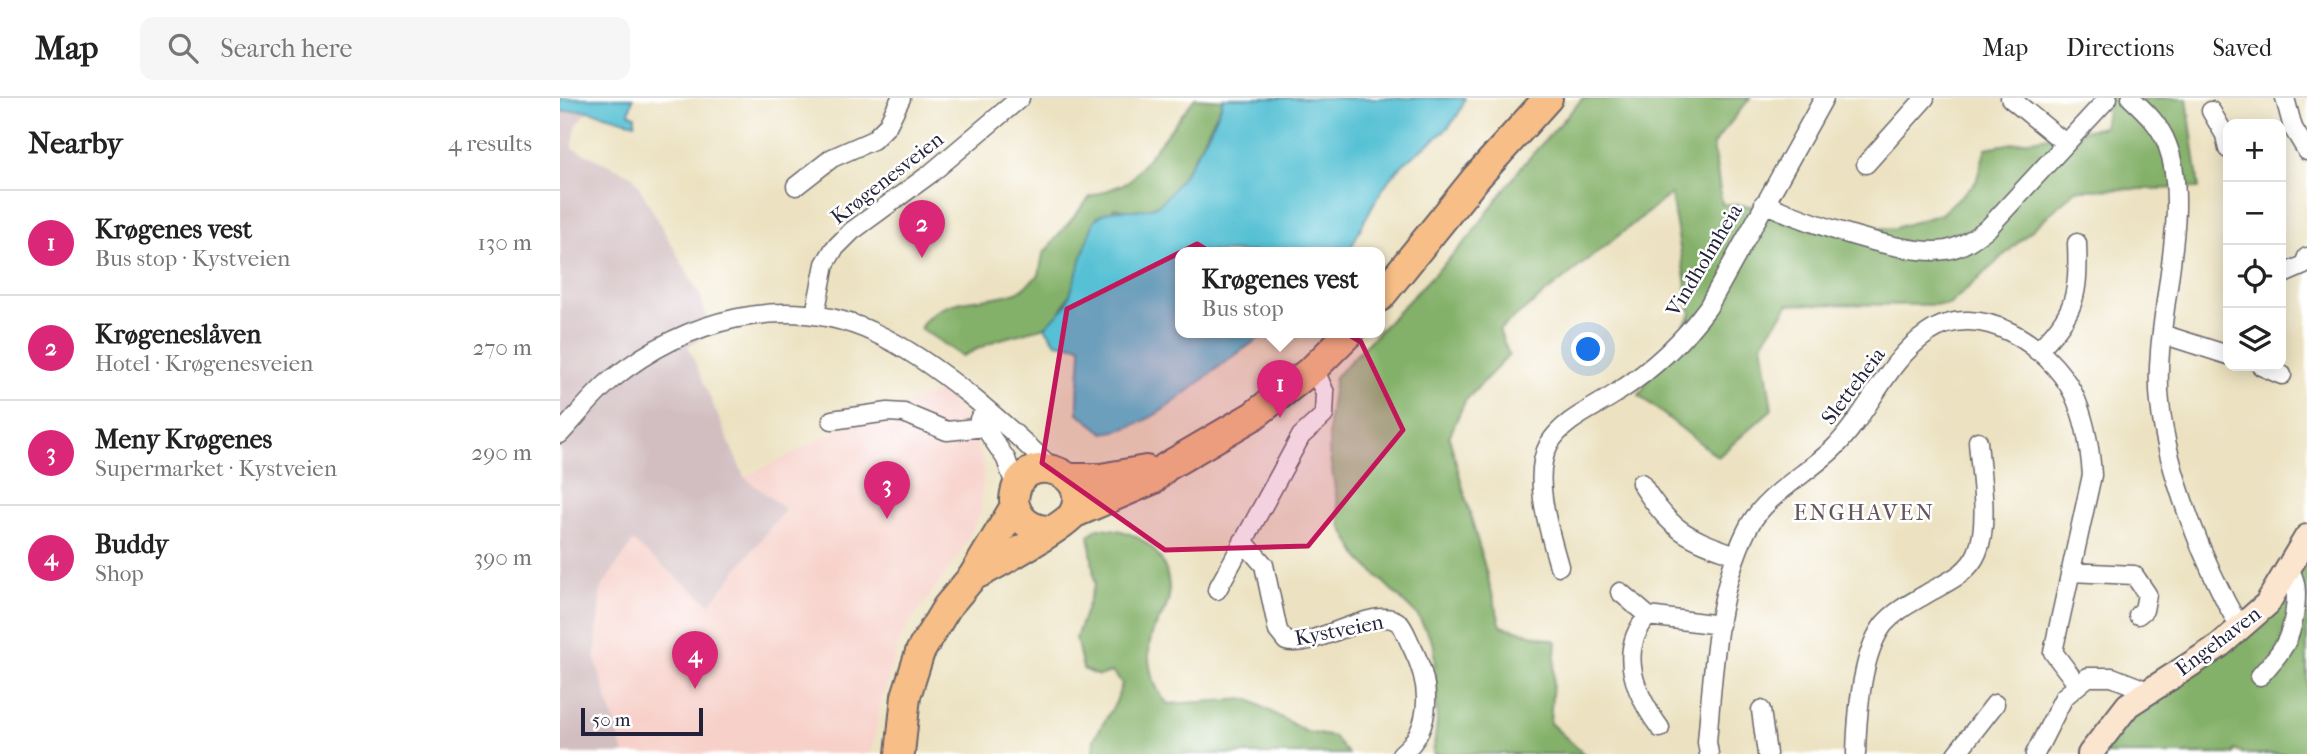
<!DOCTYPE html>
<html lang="en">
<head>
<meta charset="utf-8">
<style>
	:root { --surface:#fff; --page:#f6f6f6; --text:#222; --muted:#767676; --line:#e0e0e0; --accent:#db2777 }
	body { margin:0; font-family:"IM FELL French Canon",serif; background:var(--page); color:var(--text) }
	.controls { position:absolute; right:21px; top:21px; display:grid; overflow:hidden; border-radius:14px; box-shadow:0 4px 18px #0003 }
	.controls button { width:63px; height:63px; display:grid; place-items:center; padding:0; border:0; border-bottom:2px solid var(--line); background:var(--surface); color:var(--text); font:35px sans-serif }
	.scale { position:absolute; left:21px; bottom:18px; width:122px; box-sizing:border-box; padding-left:7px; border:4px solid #22223b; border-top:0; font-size:19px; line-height:24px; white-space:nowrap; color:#22223b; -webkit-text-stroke:5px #fff; paint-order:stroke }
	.you { position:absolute; left:1029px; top:252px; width:24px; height:24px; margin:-18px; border:5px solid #fff; border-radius:50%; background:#1a73e8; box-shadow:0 0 0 10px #1a73e833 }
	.badge { display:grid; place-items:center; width:46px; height:46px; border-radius:50%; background:var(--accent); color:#fff; font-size:23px; font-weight:700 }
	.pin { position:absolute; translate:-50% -58px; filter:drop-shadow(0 2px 4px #0008) }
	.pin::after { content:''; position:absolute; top:37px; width:24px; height:21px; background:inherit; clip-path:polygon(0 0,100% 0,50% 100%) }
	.popup { position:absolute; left:615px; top:149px; width:210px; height:91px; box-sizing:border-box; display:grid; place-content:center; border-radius:14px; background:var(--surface); filter:drop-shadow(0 2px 5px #0005); font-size:23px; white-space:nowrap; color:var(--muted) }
	.popup b { font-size:26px; color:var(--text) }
	.popup::after { content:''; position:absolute; left:50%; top:100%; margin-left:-14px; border:14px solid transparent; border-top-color:var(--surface) }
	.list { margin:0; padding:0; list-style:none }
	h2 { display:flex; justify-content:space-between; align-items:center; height:91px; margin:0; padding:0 28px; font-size:30px }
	h2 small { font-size:23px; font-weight:400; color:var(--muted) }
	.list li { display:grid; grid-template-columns:46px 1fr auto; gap:21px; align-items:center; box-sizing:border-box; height:105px; padding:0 28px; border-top:2px solid var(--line) }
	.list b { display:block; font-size:26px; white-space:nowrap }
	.list p { margin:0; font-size:23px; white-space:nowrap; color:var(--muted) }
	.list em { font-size:23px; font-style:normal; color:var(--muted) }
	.icon { flex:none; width:38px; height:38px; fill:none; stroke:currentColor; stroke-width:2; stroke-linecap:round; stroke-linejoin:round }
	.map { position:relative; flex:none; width:1747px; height:656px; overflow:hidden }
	header { display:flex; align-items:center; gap:42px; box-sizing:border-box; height:98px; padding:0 35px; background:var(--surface); border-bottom:2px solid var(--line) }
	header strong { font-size:33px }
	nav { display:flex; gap:38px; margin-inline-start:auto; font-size:24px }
	.search { width:490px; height:63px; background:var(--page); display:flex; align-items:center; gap:18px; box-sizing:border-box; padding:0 24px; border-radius:14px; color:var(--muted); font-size:26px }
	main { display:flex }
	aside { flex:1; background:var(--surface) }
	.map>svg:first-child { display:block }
	.built { fill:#f7d0c9 }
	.industrial { fill:#d2bec1 }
	.forest { fill:#84b169; stroke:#536a52; stroke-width:2 }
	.water { fill:#57c1d4; stroke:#3c7288; stroke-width:2 }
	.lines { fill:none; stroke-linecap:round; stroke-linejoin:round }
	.street-casing { stroke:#69656a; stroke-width:21 }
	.secondary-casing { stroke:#69656a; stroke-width:28 }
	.primary-casing { stroke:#69656a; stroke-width:32 }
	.street { stroke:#fff; stroke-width:18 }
	.secondary { stroke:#fce5cf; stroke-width:24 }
	.primary { stroke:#f7be87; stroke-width:28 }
	.marked { fill:#c2185b; fill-opacity:0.2; stroke:#c2185b; stroke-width:5; stroke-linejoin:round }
	.labels { text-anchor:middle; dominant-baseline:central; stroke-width:5; stroke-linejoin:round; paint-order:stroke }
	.street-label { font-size:21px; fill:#22223b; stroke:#fff }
	.neighbourhood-label { font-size:23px; letter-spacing:2px; fill:#66555d; stroke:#fff }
</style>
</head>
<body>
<header>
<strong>Map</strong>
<div class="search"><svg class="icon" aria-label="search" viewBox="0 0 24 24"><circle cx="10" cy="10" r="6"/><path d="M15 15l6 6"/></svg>Search here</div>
<nav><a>Map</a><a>Directions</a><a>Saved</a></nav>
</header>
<main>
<aside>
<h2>Nearby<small>4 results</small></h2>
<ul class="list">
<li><span class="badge">1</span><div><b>Krøgenes vest</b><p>Bus stop · Kystveien</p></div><em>130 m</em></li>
<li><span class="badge">2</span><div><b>Krøgeneslåven</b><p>Hotel · Krøgenesveien</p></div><em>270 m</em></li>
<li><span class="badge">3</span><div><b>Meny Krøgenes</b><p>Supermarket · Kystveien</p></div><em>290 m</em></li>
<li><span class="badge">4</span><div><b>Buddy</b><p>Shop</p></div><em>390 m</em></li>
</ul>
</aside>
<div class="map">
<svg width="1747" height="656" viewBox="0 0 1747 656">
	<rect width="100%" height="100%" fill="#fff"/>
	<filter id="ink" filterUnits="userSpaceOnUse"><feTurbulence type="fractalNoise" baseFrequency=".0143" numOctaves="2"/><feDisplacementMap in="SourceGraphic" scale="14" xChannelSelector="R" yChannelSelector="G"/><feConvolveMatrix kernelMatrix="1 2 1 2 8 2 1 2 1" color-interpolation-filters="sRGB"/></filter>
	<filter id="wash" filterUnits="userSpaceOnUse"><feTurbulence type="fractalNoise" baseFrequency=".00686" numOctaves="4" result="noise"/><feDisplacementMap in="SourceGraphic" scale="28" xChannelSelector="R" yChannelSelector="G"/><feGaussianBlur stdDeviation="1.57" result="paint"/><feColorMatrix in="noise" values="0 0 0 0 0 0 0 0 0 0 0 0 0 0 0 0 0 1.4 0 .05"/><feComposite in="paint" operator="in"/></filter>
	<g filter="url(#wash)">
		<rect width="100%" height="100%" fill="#ece2c1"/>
		<!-- built -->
		<path class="built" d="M381,292L404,318L416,345L424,368L420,415L404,449L341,538L322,600L311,656H64L35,561L41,490L72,444L184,379L283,330Z"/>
		<!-- industrial -->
		<path class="industrial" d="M29,11L16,28L12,50L73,78L141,199L151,235L128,248L184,379L225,411L150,506L73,444L41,490L35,561L64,656H0V14H21Z"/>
		<!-- forest -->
		<path class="forest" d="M635,0L664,2C650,27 620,95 597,108C583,116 568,113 554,110L498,219L485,229L437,242L402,258L360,230C380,196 424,206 456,194C464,191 472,182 479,177L483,156L530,99L569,84Z
			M1023,0H1190L1153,47L1162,106L1233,111L1275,132L1335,130L1381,116L1416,84L1426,50L1544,29L1549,0H1627L1639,90L1516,92L1389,207L1229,206L1202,245L1212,311L1158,359L1079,297L1131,216L1111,96L939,232L949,257L905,303L889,339L941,528L996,543L990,625L1024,656H873L877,624L874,547L858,518L799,460L781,428L769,354V320L775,279L908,141L962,68Z
			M538,430C578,431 611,453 609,498C608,513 596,523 592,536C584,560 592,589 608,606L688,601L747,634L774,639L788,656H533L534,641L556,604L562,585L552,574L539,578L523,571L516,540L535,486L529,437Z
			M1747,442V656H1685L1675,652L1673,656H1522L1708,497Z"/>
		<!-- water -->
		<path class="water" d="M0,0H73L69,15L75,18V25C44,19 34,8 0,14Z
			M663,0H905C895,38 855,49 832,78C814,101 802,128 789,154H620V234H707C690,247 672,259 655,272C620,299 589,330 544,335L518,315C517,291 521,271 521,248L496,245L485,229L506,208L534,123C552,104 571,117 594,109C613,102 660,20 663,0Z"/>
	</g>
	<g filter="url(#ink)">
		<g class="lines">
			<!-- street casing -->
			<g class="street-casing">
				<path id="street" d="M1450,0L1505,45
					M1571,0C1585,13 1600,27 1607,46C1634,116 1591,227 1600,305C1607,376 1645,468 1680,530
					M1725,0L1733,30L1747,53
					M1651,13L1665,37L1668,51
					M1306,66L1365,0
					M236,88L272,60L313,42L327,28L341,0
					M1204,105C1243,123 1345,159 1386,152C1403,149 1416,139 1429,129L1548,0
					M1721,177L1744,167L1747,159
					M255,216L265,166L274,151L292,133L370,76L460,0
					M1602,236L1668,257
					M1477,253C1516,216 1519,196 1517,145
					M1701,268L1722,277
					M419,321L446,361L456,390
					M272,322L328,314L344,315L387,333L425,329
					M0,336C17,318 33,297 51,282C125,222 224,193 315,235C376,263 444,325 493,371
					M1081,385C1110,432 1125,439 1176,457
					M683,443L704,467L718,533L726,543C754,552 817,505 839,525C845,531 848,542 852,549C861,567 867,585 866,605C865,627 858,642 841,656
					M999,468C990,436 971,378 989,346C1004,321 1035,310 1058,294C1093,271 1123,243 1148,209L1264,0
					M1510,474L1574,477L1587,496L1584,512L1578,517
					M657,492L741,338L764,317L765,295L754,270
					M1060,494L1088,518L1160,527
					M1088,518C1056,554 1076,597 1100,630
					M1700,578C1709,567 1721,556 1727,542C1734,527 1742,485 1729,473
					M1201,612L1207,656
					M1149,656L1147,644C1153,577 1156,494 1187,432C1204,397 1248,376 1275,349C1309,315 1327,262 1368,235C1419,200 1489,248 1513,295C1525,320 1530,349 1532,377L1493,554L1517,586
					M1296,656C1297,620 1301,555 1324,526C1336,512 1353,504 1368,495C1387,484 1408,476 1417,455C1430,426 1420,374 1418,343
					M1396,656L1435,606
					M1475,656L1504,599L1528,579H1552L1588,593"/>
			</g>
			<!-- secondary casing -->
			<g class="secondary-casing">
				<path id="secondary" d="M1530,656L1568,607L1659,548L1707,506L1747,439"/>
			</g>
			<!-- primary casing -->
			<g class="primary-casing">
				<path id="primary" d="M820,199L916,80L988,0
					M508,380H541L586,372
					M513,416L592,382L606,369L693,318L754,270L790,234
					M413,478C429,471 507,427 513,416C536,373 458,347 454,402C457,422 471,432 490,432
					M340,656L346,598L360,554L387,509L413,478L455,408"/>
			</g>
			<!-- street -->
			<use href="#street" class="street"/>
			<!-- secondary -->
			<use href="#secondary" class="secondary"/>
			<!-- primary -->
			<use href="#primary" class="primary"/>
		</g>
	</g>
	<!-- marked area -->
	<path class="marked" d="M637,146L801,244L843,332L748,448L605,452L482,365L507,211Z"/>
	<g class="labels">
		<!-- street labels -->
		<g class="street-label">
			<text transform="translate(327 80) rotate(-38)">Krøgenesveien</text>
			<text transform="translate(1144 162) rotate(-59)">Vindholmheia</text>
			<text transform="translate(1293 288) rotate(-53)">Sletteheia</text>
			<text transform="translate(779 532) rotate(-11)">Kystveien</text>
			<text transform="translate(1658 543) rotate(-37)">Engehaven</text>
		</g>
		<!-- neighbourhood labels -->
		<g class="neighbourhood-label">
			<text x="1304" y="414">ENGHAVEN</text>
		</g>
	</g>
</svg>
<div class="controls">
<button>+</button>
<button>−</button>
<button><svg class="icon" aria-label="locate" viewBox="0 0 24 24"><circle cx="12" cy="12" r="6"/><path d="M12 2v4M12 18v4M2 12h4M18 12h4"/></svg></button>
<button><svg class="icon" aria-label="layers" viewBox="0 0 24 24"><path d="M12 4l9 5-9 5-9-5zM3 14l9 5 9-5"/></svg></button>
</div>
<div class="scale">50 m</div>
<div class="you"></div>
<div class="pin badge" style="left:720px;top:320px">1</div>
<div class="popup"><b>Krøgenes vest</b>Bus stop</div>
<div class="pin badge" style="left:362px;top:160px">2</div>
<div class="pin badge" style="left:327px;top:421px">3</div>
<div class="pin badge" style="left:135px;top:591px">4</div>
</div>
</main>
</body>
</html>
